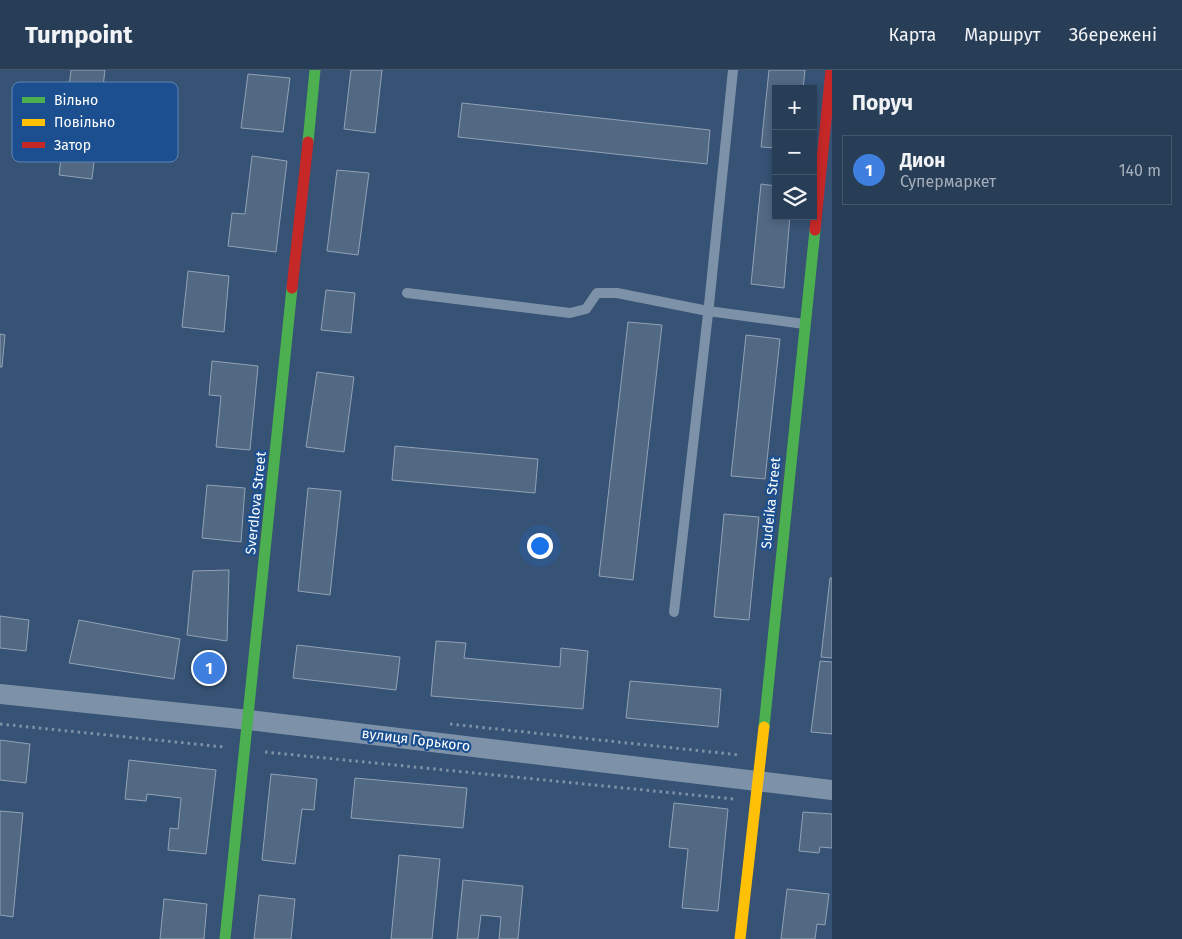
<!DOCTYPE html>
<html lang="uk">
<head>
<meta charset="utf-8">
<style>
	:root { --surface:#283e57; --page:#30455d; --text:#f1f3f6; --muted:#a5aeba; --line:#44576d; --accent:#b9c2ce }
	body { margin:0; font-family:"Fira Sans",sans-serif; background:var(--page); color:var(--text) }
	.controls { position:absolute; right:15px; top:15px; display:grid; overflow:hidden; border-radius:0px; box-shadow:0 2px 8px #0003 }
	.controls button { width:45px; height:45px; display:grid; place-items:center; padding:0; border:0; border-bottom:1px solid var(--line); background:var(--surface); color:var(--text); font:25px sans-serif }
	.you { position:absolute; left:539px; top:475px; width:18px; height:18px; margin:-12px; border:4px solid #fff; border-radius:50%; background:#1a73e8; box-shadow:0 0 0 8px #1a73e833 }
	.badge { display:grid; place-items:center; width:32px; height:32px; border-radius:50%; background:var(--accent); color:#fff; font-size:16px; font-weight:700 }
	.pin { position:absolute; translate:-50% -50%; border:2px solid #fff; box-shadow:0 1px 5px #0006 }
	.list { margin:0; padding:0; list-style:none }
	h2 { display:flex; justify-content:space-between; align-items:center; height:65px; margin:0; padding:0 20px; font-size:21px }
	h2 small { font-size:16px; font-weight:400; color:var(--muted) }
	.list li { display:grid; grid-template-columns:32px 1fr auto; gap:15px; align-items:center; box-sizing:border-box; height:70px; margin:0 10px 10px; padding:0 10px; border:1px solid var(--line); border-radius:0px }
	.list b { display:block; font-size:19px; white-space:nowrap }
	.list p { margin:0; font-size:16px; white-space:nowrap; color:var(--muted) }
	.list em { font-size:16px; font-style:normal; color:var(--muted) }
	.icon { flex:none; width:28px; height:28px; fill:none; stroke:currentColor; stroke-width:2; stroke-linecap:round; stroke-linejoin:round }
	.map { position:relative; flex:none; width:832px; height:869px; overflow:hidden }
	header { display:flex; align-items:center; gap:30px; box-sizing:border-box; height:70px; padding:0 25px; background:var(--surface); border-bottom:1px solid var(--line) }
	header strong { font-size:24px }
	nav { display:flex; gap:28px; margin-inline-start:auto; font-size:18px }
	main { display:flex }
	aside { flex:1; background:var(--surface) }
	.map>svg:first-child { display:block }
	.building { fill:#526984; stroke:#92a2b6 }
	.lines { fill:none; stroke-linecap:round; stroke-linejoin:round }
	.path { stroke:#7d92a8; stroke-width:3; stroke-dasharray:2.5 4; stroke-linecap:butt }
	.lane { stroke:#7d92a8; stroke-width:10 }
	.street { stroke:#7d92a8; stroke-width:20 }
	.fast { stroke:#4caf50; stroke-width:11 }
	.slow { stroke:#ffc107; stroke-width:11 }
	.jam { stroke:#c62828; stroke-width:11 }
	.labels { text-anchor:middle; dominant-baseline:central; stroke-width:4.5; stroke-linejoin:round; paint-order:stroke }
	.street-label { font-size:14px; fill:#fff; stroke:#1b4f8f }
	.key { fill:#1b4f8f; stroke:#5f84b1; stroke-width:1 }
	.key-label { font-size:14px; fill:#fff }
</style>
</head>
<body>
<header>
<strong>Turnpoint</strong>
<nav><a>Карта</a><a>Маршрут</a><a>Збережені</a></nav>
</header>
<main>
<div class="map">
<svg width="832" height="869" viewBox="0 0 832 869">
	<rect width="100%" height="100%" fill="#365274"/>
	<!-- building -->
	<path class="building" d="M71,0H105L92,109L59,105Z
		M351,0H382L375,63L344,59Z
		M769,0H805L803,19H776V78L761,77Z
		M248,4L290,8L283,62L241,58Z
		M462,33L710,60L707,94L458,67Z
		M252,86L287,91L276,182L228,176L232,143L245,144Z
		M337,100L369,103L358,185L327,181Z
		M761,114L776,116V146H790L784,218L751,214Z
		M188,201L229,206L224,262L182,257Z
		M326,220L355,223L351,263L321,260Z
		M628,252L662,255L633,510L599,506Z
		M0,264L5,265L2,297H0Z
		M746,265L780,269L765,409L731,406Z
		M212,291L258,296L250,380L216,377L221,326L209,325Z
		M317,302L354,307L344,382L306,377Z
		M395,376L538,389L535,423L392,410Z
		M207,415L245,418L241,472L202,468Z
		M308,418L341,421L330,525L298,521Z
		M724,444L759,447L749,550L714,547Z
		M229,500L227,571L187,565L193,501Z
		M830,508H832V588L821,587Z
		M0,546L29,550L26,581L0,578Z
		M79,550L180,569L174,609L69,593Z
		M436,571L466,573L464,588L560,597L561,578L588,581L583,639L431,626Z
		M297,575L400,587L396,620L293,608Z
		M820,591L832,592V664L811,662Z
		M630,611L721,619L718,657L626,648Z
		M0,670L30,674L26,713L0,710Z
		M129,690L216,700L206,784L168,780L170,758L178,759L181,728L147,724L146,731L125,729Z
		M271,704L317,709L314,740L302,739L295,794L262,790Z
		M355,708L467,718L463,758L351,748Z
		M674,733L728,739L718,841L682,838L688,779L669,777Z
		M0,741L23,743L13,847L0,845Z
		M803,742L832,744V778L820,777L819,783L799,781Z
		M399,785L440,789L432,869H391Z
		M463,810L523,816L518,869H499L501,847L481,845L478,869H457Z
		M787,819L829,824L825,855L817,854L815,869H781Z
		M259,825L295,829L291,869H254Z
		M164,829L207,834L204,869H160Z"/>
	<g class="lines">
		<!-- path -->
		<path class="path" d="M0,654L224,677
			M450,654L740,685
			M265,682L734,729"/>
		<!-- lane -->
		<path class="lane" d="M407,223L570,243L586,239L597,223H617L708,241L804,254
			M674,542L709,235L733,0"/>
		<!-- street -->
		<path class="street" d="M0,624L249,650L832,720"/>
		<!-- fast -->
		<path class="fast" d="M308,72L315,0
			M764,657L815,160
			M225,869L292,218"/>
		<!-- slow -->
		<path class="slow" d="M740,869L764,657"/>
		<!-- jam -->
		<path class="jam" d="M815,160L831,0
			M292,218L308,72"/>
	</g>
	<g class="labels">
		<!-- street labels -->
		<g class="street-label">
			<text transform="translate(256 433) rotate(-84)">Sverdlova Street</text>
			<text transform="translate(771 433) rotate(-84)">Sudeika Street</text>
			<text transform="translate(416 670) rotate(7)">вулиця Горького</text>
		</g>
	</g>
	<!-- legend -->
	<rect x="12" y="12" width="166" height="80" rx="8" class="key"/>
	<rect x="22" y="27" width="23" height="6" fill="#4caf50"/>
	<rect x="22" y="49" width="23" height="7" fill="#ffc107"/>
	<rect x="22" y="72" width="23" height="6" fill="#c62828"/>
	<g class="key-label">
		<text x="54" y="35">Вільно</text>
		<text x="54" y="57">Повільно</text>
		<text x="54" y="80">Затор</text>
	</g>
</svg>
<div class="controls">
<button>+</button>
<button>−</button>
<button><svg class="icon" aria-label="layers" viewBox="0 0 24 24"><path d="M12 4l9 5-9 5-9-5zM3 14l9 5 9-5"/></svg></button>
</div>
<div class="you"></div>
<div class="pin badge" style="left:209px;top:598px;background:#3f7fe0">1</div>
</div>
<aside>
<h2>Поруч<small></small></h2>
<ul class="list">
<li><span class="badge" style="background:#3f7fe0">1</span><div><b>Дион</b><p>Супермаркет</p></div><em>140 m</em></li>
</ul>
</aside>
</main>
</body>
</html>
